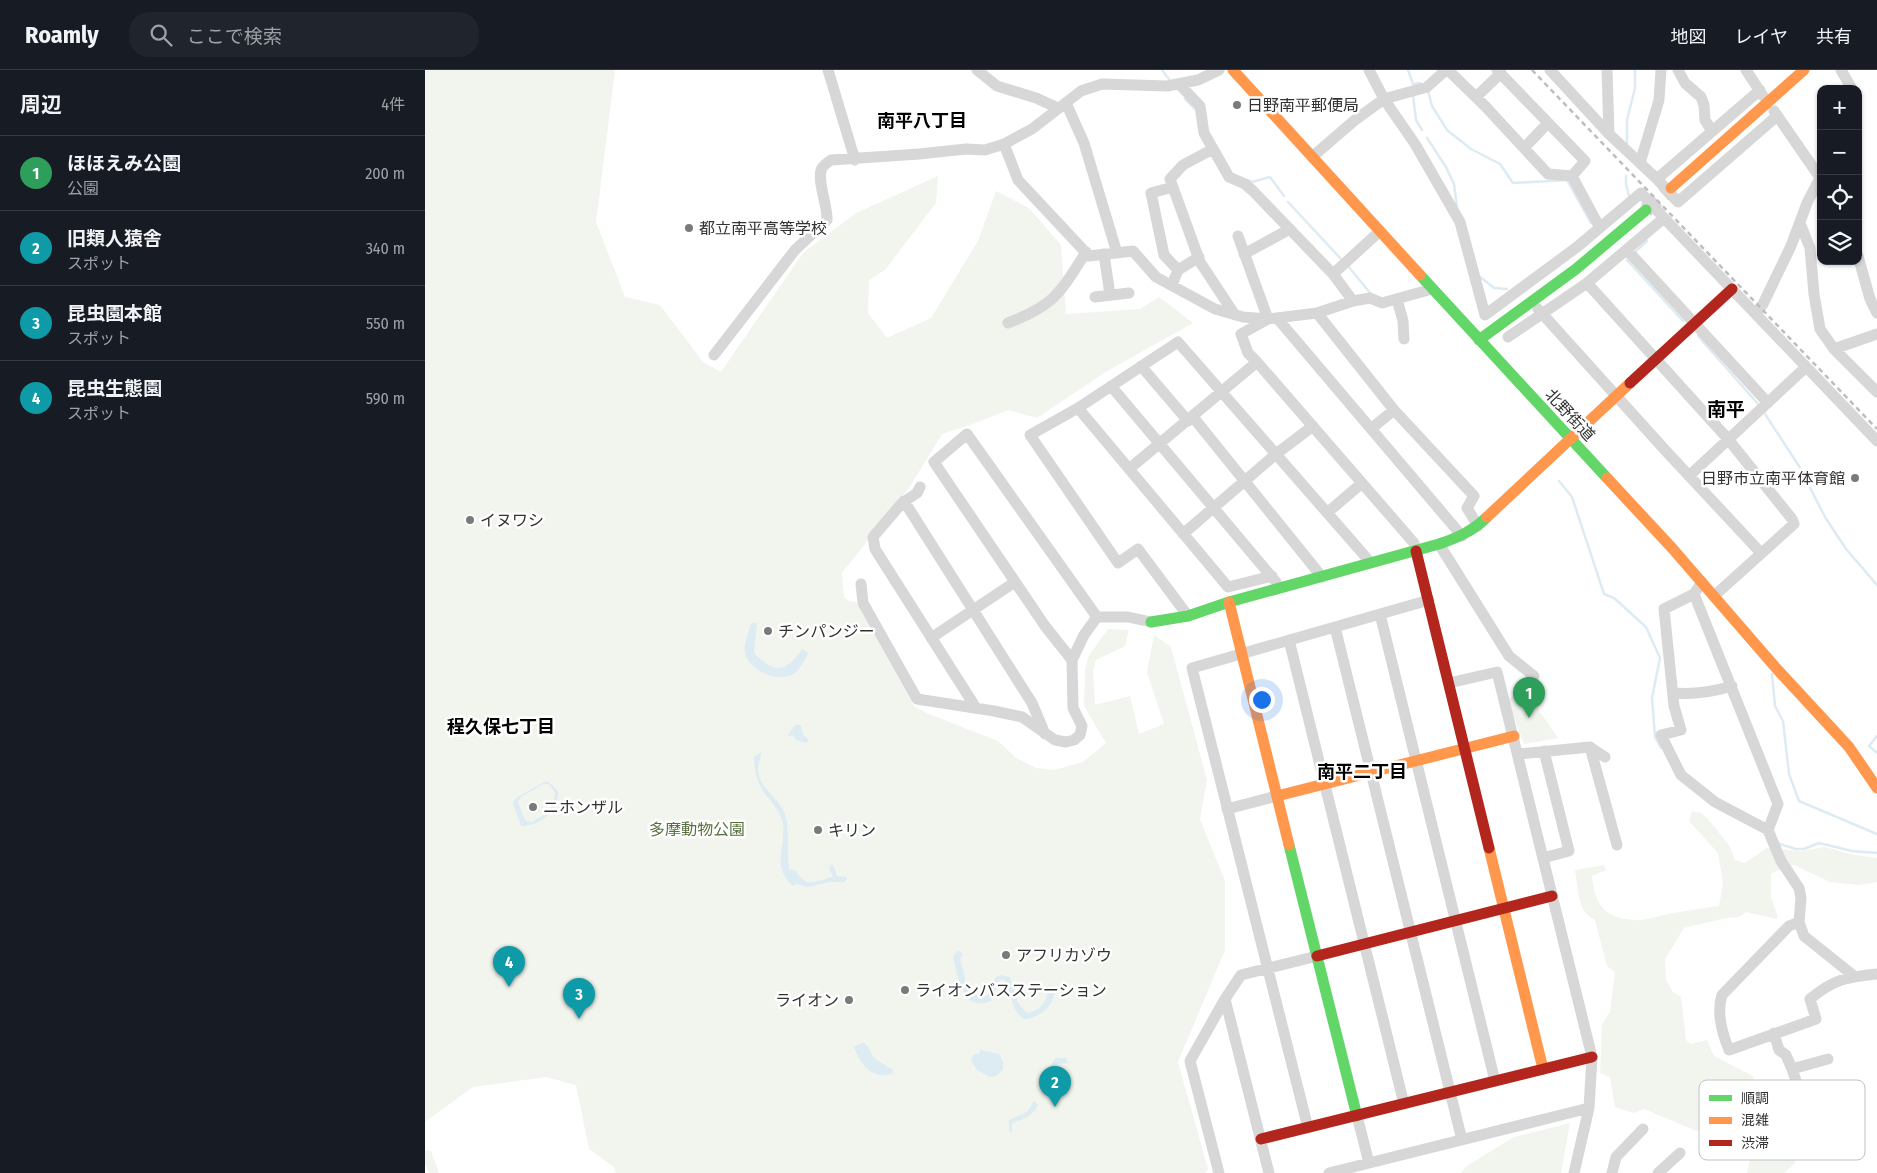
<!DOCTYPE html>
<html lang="ja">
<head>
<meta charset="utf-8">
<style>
	:root { --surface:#171b24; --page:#20242c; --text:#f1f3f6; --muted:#9ea1a6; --line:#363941; --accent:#7a7a7a }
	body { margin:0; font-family:"Fira Sans Condensed","Noto Sans JP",sans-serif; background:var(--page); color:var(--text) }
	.controls { position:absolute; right:15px; top:15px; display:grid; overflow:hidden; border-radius:10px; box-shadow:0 1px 4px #0004 }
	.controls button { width:45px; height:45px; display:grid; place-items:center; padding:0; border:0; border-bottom:1px solid var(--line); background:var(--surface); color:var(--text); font:25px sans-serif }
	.you { position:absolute; left:836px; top:629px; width:18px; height:18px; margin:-12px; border:4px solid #fff; border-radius:50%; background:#1a73e8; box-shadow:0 0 0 8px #1a73e833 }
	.badge { display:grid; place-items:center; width:32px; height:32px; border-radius:50%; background:var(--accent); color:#fff; font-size:16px; font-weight:700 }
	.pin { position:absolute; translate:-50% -41px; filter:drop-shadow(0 1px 2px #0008) }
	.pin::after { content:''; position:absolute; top:26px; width:18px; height:15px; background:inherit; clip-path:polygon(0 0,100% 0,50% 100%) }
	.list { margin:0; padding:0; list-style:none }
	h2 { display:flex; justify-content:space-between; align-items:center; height:65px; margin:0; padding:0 20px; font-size:21px }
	h2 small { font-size:16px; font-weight:400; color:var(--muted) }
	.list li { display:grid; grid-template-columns:32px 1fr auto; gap:15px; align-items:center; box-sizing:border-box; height:75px; padding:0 20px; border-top:1px solid var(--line) }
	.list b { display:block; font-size:19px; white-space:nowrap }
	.list p { margin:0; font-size:16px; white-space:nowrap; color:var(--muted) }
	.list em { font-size:16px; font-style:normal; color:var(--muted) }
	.icon { flex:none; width:28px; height:28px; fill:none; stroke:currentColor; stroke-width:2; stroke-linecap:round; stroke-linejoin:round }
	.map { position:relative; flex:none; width:1452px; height:1103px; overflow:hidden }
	header { display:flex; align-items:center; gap:30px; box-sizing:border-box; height:70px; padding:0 25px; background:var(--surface); border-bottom:1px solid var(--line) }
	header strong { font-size:24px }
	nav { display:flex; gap:28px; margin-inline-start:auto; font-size:18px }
	.search { width:350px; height:45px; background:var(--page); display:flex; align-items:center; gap:12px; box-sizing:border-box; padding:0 18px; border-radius:20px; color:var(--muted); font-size:19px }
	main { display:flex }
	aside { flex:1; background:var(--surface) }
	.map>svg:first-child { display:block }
	.green { fill:#f1f5ed }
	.water { fill:#ddebf3; fill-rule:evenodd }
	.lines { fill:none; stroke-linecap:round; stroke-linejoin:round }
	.stream { stroke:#ddebf3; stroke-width:2.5 }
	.secondary-tunnel { stroke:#d6d6d6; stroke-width:15; stroke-dasharray:15 8; stroke-linecap:butt }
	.street { stroke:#d7d7d7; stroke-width:11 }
	.fast { stroke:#63d668; stroke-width:11 }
	.slow { stroke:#ff974d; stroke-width:11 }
	.jam { stroke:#b3261e; stroke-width:11 }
	.rail { stroke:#bebebe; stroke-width:2.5; stroke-dasharray:5 4; stroke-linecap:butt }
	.poi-dot { fill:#7a7a7a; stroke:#fff; stroke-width:2 }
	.labels { text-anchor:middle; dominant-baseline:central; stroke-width:5; stroke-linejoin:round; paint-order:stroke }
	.poi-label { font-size:16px; fill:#333; stroke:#fff; text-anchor:start }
	.street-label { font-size:16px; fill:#333; stroke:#fff }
	.park-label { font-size:16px; fill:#56703f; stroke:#fff }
	.neighbourhood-label { font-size:18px; font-weight:bold; fill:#000; stroke:#fff }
	.quarter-label { font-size:19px; font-weight:bold; fill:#000; stroke:#fff }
	.key { fill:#fff; stroke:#c2c2c2; stroke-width:1 }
	.key-label { font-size:14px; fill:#333 }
</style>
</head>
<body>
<header>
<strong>Roamly</strong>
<div class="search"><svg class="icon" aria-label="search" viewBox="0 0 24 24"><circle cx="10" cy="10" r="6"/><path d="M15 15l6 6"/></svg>ここで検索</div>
<nav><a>地図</a><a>レイヤ</a><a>共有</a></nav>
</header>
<main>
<aside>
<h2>周辺<small>4件</small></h2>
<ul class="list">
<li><span class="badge" style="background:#2e9e5b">1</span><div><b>ほほえみ公園</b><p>公園</p></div><em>200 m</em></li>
<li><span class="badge" style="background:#0f9aa8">2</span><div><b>旧類人猿舎</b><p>スポット</p></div><em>340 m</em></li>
<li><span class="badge" style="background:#0f9aa8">3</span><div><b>昆虫園本館</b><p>スポット</p></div><em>550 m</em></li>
<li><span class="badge" style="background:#0f9aa8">4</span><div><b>昆虫生態園</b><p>スポット</p></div><em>590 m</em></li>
</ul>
</aside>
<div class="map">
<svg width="1452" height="1103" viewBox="0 0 1452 1103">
	<rect width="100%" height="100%" fill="#fff"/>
	<!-- green -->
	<path class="green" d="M0,0H190L171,152L200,227L235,235L278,292L296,302L378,183L431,143L513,106L511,133L460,200L444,210L443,243L462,268L506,248L553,171L571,121L604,138L636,175L641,244L715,239L734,227L768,253L679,303L612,348L583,340L548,354L517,364L484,418L417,503L419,527L424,531L431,532L489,636L504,644L573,671L591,688L611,698L629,700L658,692L681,673L659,636L660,600L663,587L683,559L704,560L700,576L671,590L668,601L670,635L705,626L714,664L739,654L722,602L729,565L746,577L782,710L775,749L800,811V880L753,992L783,1099L780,1103H191L189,1097L164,1079L151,1015L121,1007L48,1017L0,1052Z
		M1103,624L1133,668L1099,674L1082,628Z
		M1267,741L1276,743L1283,749L1304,775L1310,790L1320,793L1342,778L1377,781L1400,777L1429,785L1452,788V812L1434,815L1405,812L1369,795L1351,801L1346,804V827L1352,844V849L1321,842L1314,847L1301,848L1259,858L1240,889L1241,910L1248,922L1256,927L1261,970L1266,974L1282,970L1289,986L1328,1006C1339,1039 1343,1056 1369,1080L1370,1093L1359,1103H1322L1325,1090L1318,1076L1286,1067L1219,1039L1208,1043L1190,1037L1185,1007L1175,1003L1177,954L1185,942L1190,902L1182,896L1170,850C1152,842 1153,817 1150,800L1179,795L1181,800L1167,806C1170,835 1179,848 1210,850C1220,851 1233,846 1244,844C1260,841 1277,838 1294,836L1298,813L1293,783L1264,751Z
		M1145,1053L1136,1103H1036L1042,1096L1089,1067Z
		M3,1080L6,1081L14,1103H4L0,1094V1081Z"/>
	<!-- water -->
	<path class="water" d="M326,553H332L329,583C349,604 361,603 377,579L384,583C380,589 376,597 371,602C356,614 324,602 320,583C318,574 324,563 326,553Z
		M370,655H376L378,665L383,669L382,673L371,670L368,665L364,667L363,665Z
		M336,682C336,687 334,692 333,697C332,718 354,727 360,744C365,759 362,783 364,799L370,800C383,820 388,811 408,807L404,798L405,795H408L412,806L421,807L422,810L419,812H404L384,817L371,814L368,816C346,796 361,779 358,754C356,740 345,732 338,721C332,711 329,699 329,687Z
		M121,711L124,712L133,721C135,740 114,757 96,756L88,733L91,728ZM118,714H124L130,723L129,735L122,743L107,752L102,751L99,748L93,732L96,727Z
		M533,880L538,884C532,891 538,895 539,903C540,907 540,911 540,916L542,919L557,928L564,924L570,908L575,905L585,907C589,920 591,936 603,943C617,940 623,930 624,915L630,917C630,931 622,942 609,947C604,949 599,951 595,946C585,936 587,922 580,910H574L566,931C537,943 533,906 528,887Z
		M438,972L443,977L449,988L468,1000L467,1004C446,1009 436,995 429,977Z
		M556,980L574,984L578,992V1000L571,1006L565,1007L551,999L546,990L548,985L554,983Z
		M631,988H641L643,993L633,994L630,999L633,1012L630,1013C624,1005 623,996 631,988Z
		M609,1031L613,1035C609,1045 598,1050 587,1053V1063L584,1061V1050L602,1042Z"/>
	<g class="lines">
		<!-- stream -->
		<path class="stream" d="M737,0L744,9
			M983,0L988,14L995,13
			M1003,21L1007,36L1022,60L1046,79L1075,94L1088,113L1142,110L1166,153
			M988,25L991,50L997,60
			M760,29L770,39
			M1002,68L1021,97L1029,114L1032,137
			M1202,75V50L1210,18V0
			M1201,106V114L1204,126
			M823,110L827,112L845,107L859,126
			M863,132L916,189
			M1211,181L1222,171
			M1202,190L1258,251
			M923,196L946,224
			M1054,206L1069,218L1082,219
			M1273,266L1334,335
			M1340,344L1374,396L1400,447L1421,479L1452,515
			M1134,411L1147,427L1179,524L1189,528L1221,557L1235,588L1227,628L1230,667L1236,678
			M1347,604L1350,636L1358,651L1364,704L1374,731L1452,764
			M1452,666L1444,676L1452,683
			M1352,773L1371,779H1379L1394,773L1427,781L1452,783"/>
		<!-- secondary-tunnel -->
		<path class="secondary-tunnel" d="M1221,140L1246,118"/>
		<!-- street -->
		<path class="street" d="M403,0L430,90
			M552,0L572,16L611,28L633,38
			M944,0L959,29L990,74L1035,152L1060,245L1152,177L1216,123L1239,148L1162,213L1083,267
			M1023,0L1060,36L1123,104L1147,106L1175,158
			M1072,0L1160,91L1147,106
			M1125,0L1184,64L1232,109L1253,132L1352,46
			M1182,0L1184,64
			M1253,0L1260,13L1276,27L1279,35L1280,50L1287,61
			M1321,0L1338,26
			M1416,0L1427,19
			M754,14L775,36L779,63L804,107L820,114L828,121L908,204L928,231
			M1051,27L1076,3
			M641,33L659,73L692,183
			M1349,41L1396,109
			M579,74L593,110L664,186L708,181L731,207L790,239L818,247L843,249L892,243L928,231L945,228L957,233L1007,219
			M1100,77L1123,53
			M788,79L758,95L745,109L775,192L810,245
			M887,87L930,50L959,29L1002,17L1021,0
			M1215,93L1234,30L1236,0
			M1232,109L1335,20
			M748,117L726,123L739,185L753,200
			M1239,148L1452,371
			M1375,153L1385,178L1389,224L1395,259L1409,279L1452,322
			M813,166L843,249L816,264L823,283L832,292
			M1202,180L1343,333
			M679,184L685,225
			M819,184L865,159
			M1433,186L1445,229L1452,243
			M908,204L955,161
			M1162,213L1303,369L1367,449L1369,454L1289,526
			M747,215L753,200L774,187
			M670,227L704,223
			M972,229L978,251L979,269
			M1113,239L1240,380L1336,483
			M892,243L969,340L1049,426L1042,438L1053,456
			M1331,244L1338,234L1366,176L1382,133L1395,108
			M852,248L1037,466
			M583,253C630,235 635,223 661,182
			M1409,279L1452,264
			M289,285L370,180L402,150C403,136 391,109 397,98C399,95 403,92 406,90L494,84L541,79L560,80L579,74L607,59L656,21L677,14L742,16L773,10L794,0
			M716,296L763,351
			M686,316L851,512
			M653,338L803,517L847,506
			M768,347L897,507
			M947,358L969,340
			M704,399L832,292L989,473L991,481
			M1264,406L1381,297
			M495,417L492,423L477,433L448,467L450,479L551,638
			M479,431L607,633L620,664
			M902,443L937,413
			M758,464L851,384L888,356
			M1014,474L1084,586L1109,606
			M1277,512L1269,524L1239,539L1249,636L1256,660L1236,665L1256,705L1290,732L1343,760L1356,791L1374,818L1376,828L1374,852L1379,866L1429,906
			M436,514L438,533L492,629L569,641L597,647L630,670L641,672L649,670L655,665L657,656L648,638L647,590L659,565L672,547H703L726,552
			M1269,524L1353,734L1343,760
			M955,544L1070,1011
			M763,546L713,479L693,493L605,365L653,338L753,272L946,493
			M910,557L1037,1070
			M506,568L590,512
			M864,570L979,1034
			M647,590L620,556L509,392L542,364L672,547
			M1024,613L1072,602L1167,987L1164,1038L1149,1103
			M1249,623C1270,625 1287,622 1307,616
			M1165,677L1180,687
			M1093,684L1165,677L1192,775
			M802,739L852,726
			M1118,788L1144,781L1119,681
			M1374,852L1364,856L1297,925C1291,943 1297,963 1304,980L1391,949L1385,929C1409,909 1422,907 1452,904
			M1349,963L1354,980L1361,985L1367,999L1378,1031L1362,1038L1369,1057
			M1367,999L1403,989
			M932,1046L944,1093
			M883,1058L767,598L1004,530
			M794,1103L765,991L800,929
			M844,1103L800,929L816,905L892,886
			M904,1103L1164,1038
			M1187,1103L1191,1087L1218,1059
			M1233,1103L1255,1083"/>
		<!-- fast -->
		<path class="fast" d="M995,205L1182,408
			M1054,270L1151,199L1221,140
			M726,552L763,546L804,532L1014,474C1032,468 1048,461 1062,447
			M864,775L932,1046"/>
		<!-- slow -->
		<path class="slow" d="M808,0L995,205
			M1246,118L1379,0
			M1182,408L1247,478L1351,598L1424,677L1452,718
			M1062,447L1205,313
			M804,532L864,775
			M852,726L1089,666
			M1064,778L1118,999"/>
		<!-- jam -->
		<path class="jam" d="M1205,313L1307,219
			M991,481L1064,778
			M892,886L1127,826
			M836,1069L1167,987"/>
		<!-- rail -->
		<path class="rail" d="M1107,0L1452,359"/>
	</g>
	<!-- markers -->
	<g class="poi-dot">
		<circle cx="812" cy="35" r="5"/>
		<circle cx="264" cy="158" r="5"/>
		<circle cx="1430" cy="408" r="5"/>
		<circle cx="45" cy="450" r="5"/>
		<circle cx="343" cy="561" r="5"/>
		<circle cx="108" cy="737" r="5"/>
		<circle cx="393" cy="760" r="5"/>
		<circle cx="581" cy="885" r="5"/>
		<circle cx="480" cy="920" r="5"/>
		<circle cx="424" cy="930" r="5"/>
	</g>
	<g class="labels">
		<!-- poi labels -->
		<g class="poi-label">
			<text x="822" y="35">日野南平郵便局</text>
			<text x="274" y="158">都立南平高等学校</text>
			<text x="1420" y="408" text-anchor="end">日野市立南平体育館</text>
			<text x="55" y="450">イヌワシ</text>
			<text x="353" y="561">チンパンジー</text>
			<text x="118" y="737">ニホンザル</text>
			<text x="403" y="760">キリン</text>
			<text x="591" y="885">アフリカゾウ</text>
			<text x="490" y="920">ライオンバスステーション</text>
			<text x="414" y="930" text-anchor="end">ライオン</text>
		</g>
		<!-- street labels -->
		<g class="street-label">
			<text transform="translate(1145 345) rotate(47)">北野街道</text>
		</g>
		<!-- park labels -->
		<g class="park-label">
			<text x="272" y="759">多摩動物公園</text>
		</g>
		<!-- neighbourhood labels -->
		<g class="neighbourhood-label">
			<text x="497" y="51">南平八丁目</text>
			<text x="76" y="657">程久保七丁目</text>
			<text x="937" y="702">南平二丁目</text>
		</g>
		<!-- quarter labels -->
		<g class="quarter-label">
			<text x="1301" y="339">南平</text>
		</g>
	</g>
	<!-- legend -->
	<rect x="1274" y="1010" width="166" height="80" rx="8" class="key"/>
	<rect x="1284" y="1025" width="23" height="6" fill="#63d668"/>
	<rect x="1284" y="1047" width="23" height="7" fill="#ff974d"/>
	<rect x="1284" y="1070" width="23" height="6" fill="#b3261e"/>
	<g class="key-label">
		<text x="1316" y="1033">順調</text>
		<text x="1316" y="1055">混雑</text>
		<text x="1316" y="1078">渋滞</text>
	</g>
</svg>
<div class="controls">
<button>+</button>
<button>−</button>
<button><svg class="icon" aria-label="locate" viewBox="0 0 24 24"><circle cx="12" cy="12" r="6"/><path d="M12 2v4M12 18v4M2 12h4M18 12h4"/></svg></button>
<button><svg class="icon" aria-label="layers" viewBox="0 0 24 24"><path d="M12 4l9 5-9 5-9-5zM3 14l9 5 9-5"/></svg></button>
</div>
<div class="you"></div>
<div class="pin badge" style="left:1104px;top:648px;background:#2e9e5b">1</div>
<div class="pin badge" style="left:630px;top:1037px;background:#0f9aa8">2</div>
<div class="pin badge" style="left:154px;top:949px;background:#0f9aa8">3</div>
<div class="pin badge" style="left:84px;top:917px;background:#0f9aa8">4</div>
</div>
</main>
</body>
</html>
